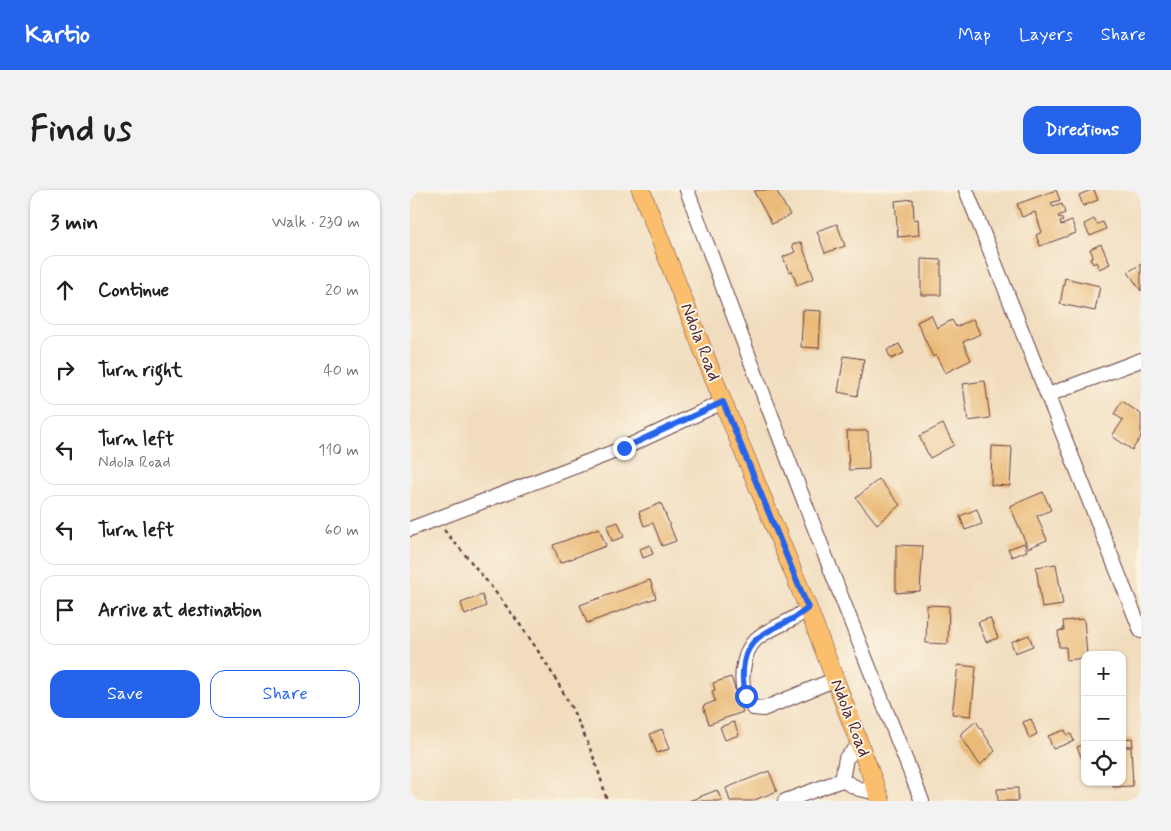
<!DOCTYPE html>
<html lang="en">
<head>
<meta charset="utf-8">
<style>
	:root { --surface:#fff; --page:#f2f2f2; --text:#202124; --muted:#757577; --line:#e0e0e0; --accent:#2563eb }
	body { margin:0; font-family:Mynerve,sans-serif; background:var(--page); color:var(--text) }
	.controls { position:absolute; right:15px; bottom:15px; display:grid; overflow:hidden; border-radius:10px; box-shadow:0 1px 4px #0004 }
	.controls button { width:45px; height:45px; display:grid; place-items:center; padding:0; border:0; border-bottom:1px solid var(--line); background:var(--surface); color:var(--text); font:25px sans-serif }
	.stop { position:absolute; width:15px; height:15px; margin:-11px; border:4px solid #2563eb; border-radius:50%; background:#fff }
	.stop.end { background:#2563eb; border-color:#fff; box-shadow:0 1px 5px #0008 }
	.list { margin:0; padding:0; list-style:none }
	h2 { display:flex; justify-content:space-between; align-items:center; height:65px; margin:0; padding:0 20px; font-size:21px }
	h2 small { font-size:16px; font-weight:400; color:var(--muted) }
	.list li { display:grid; grid-template-columns:32px 1fr auto; gap:15px; align-items:center; box-sizing:border-box; height:70px; margin:0 10px 10px; padding:0 10px; border:1px solid var(--line); border-radius:15px }
	.list b { display:block; font-size:19px; white-space:nowrap }
	.list p { margin:0; font-size:16px; white-space:nowrap; color:var(--muted) }
	.list em { font-size:16px; font-style:normal; color:var(--muted) }
	.actions { display:flex; gap:10px; padding:15px 20px }
	.actions a { flex:1; padding:11px 0; border:1px solid var(--accent); border-radius:15px; text-align:center; font-size:18px; color:var(--accent) }
	.actions .main { background:var(--accent); color:#fff }
	.icon { flex:none; width:28px; height:28px; fill:none; stroke:currentColor; stroke-width:2; stroke-linecap:round; stroke-linejoin:round }
	.map { position:relative; flex:none; width:731px; height:611px; overflow:hidden; border-radius:15px }
	header { display:flex; align-items:center; gap:30px; box-sizing:border-box; height:70px; padding:0 25px; background:var(--accent); color:#fff }
	header strong { font-size:24px }
	nav { display:flex; gap:28px; margin-inline-start:auto; font-size:18px }
	.intro { display:flex; align-items:center; justify-content:space-between; box-sizing:border-box; height:120px; padding:0 30px }
	h1 { margin:0; font-size:35px }
	.button { padding:12px 22px; border-radius:15px; background:var(--accent); color:#fff; font-size:18px; font-weight:700 }
	main { display:flex; gap:30px; padding:0 30px }
	aside { flex:1; background:var(--surface); border-radius:15px; box-shadow:0 1px 4px #0004 }
	.map>svg:first-child { display:block }
	.building { fill:#eaba78 }
	.lines { fill:none; stroke-linecap:round; stroke-linejoin:round }
	.minor-casing { stroke:#633c41; stroke-width:16 }
	.major-casing { stroke:#633c41; stroke-width:19 }
	.path { stroke:#633c41; stroke-width:2.5; stroke-dasharray:4 4; stroke-linecap:butt }
	.minor { stroke:#fff; stroke-width:14 }
	.major { stroke:#fabe6d; stroke-width:18 }
	.route { stroke:#2563eb; stroke-width:6 }
	.labels { text-anchor:middle; dominant-baseline:central; stroke-width:4; stroke-linejoin:round; paint-order:stroke }
	.street-label { font-size:18px; fill:#4a1f2b; stroke:#fcf5e5 }
</style>
</head>
<body>
<header>
<strong>Kartio</strong>
<nav><a>Map</a><a>Layers</a><a>Share</a></nav>
</header>
<div class="intro"><h1>Find us</h1><a class="button">Directions</a></div>
<main>
<aside>
<h2>3 min<small>Walk · 230 m</small></h2>
<ul class="list">
<li><svg class="icon" aria-label="ahead" viewBox="0 0 24 24"><path d="M12 20V5M6 11l6-6 6 6"/></svg><div><b>Continue</b></div><em>20 m</em></li>
<li><svg class="icon" aria-label="right" viewBox="0 0 24 24"><path d="M7 20v-9h11M14 6l5 5-5 5"/></svg><div><b>Turn right</b></div><em>40 m</em></li>
<li><svg class="icon" aria-label="left" viewBox="0 0 24 24"><path d="M17 20v-9H6M10 6l-5 5 5 5"/></svg><div><b>Turn left</b><p>Ndola Road</p></div><em>110 m</em></li>
<li><svg class="icon" aria-label="left" viewBox="0 0 24 24"><path d="M17 20v-9H6M10 6l-5 5 5 5"/></svg><div><b>Turn left</b></div><em>60 m</em></li>
<li><svg class="icon" aria-label="arrive" viewBox="0 0 24 24"><path d="M6 21V4h12l-3 4 3 4H6"/></svg><div><b>Arrive at destination</b></div></li>
</ul>
<div class="actions"><a class="main">Save</a><a>Share</a></div>
</aside>
<div class="map">
<svg width="731" height="611" viewBox="0 0 731 611">
	<rect width="100%" height="100%" fill="#fcf5e5"/>
	<filter id="ink" filterUnits="userSpaceOnUse"><feTurbulence type="fractalNoise" baseFrequency=".02" numOctaves="2"/><feDisplacementMap in="SourceGraphic" scale="10" xChannelSelector="R" yChannelSelector="G"/><feConvolveMatrix kernelMatrix="1 2 1 2 8 2 1 2 1" color-interpolation-filters="sRGB"/></filter>
	<filter id="wash" filterUnits="userSpaceOnUse"><feTurbulence type="fractalNoise" baseFrequency=".0096" numOctaves="4" result="noise"/><feDisplacementMap in="SourceGraphic" scale="20" xChannelSelector="R" yChannelSelector="G"/><feGaussianBlur stdDeviation="1.12" result="paint"/><feColorMatrix in="noise" values="0 0 0 0 0 0 0 0 0 0 0 0 0 0 0 0 0 1.4 0 .05"/><feComposite in="paint" operator="in"/></filter>
	<g filter="url(#wash)">
		<rect width="100%" height="100%" fill="#f1ddbe"/>
		<g id="blocks">
			<!-- building -->
			<path class="building" d="M347,0H366L380,25L362,34L344,2Z
				M646,0L650,10L641,13L643,17L652,14L655,23L648,26L649,28L651,27L653,31L650,32L651,35L662,31L666,43L630,56L626,45L632,42L625,22L612,27L607,14Z
				M681,0H684L688,10L673,16L669,5Z
				M503,9L504,30L508,29L509,45L488,47L485,11Z
				M684,29L687,34L693,32L696,39L680,46L674,34Z
				M427,34L435,56L415,63L407,41Z
				M391,52L404,88L387,95L382,81L379,82L373,67L385,62L382,55Z
				M691,54L700,74L689,79L686,72L683,74L680,68L683,66L680,59Z
				M511,69L531,70V105H511Z
				M731,74V101L718,82Z
				M655,88L690,96L685,121L650,114Z
				M393,120L411,121L409,158L391,157Z
				M521,125L527,138L542,130L546,137L563,129L570,144L553,152L561,170L535,183L526,165L523,167L507,132Z
				M489,154L494,163L481,169L477,160Z
				M434,166L454,169L447,206L428,202Z
				M575,191L580,228L558,231L553,194Z
				M712,211L731,224V247L722,260L702,246L713,230L704,224Z
				M533,234L544,255L520,268L509,246Z
				M437,241H458L459,279L439,280Z
				M582,256L602,257L600,296L581,295Z
				M469,289L490,315L467,334L446,308Z
				M633,302L641,320L627,326L637,350L618,358L600,316Z
				M251,313L266,351L252,356L243,333L234,336L229,322Z
				M567,319L572,334L555,340L550,326Z
				M208,332L214,347L202,351L197,336Z
				M189,338L196,356L150,373L143,355Z
				M614,353L617,361L602,367L598,359Z
				M240,355L243,364L233,368L230,359Z
				M486,355L513,356L510,401L486,403Z
				M646,374L653,415L632,418L626,377Z
				M240,390L246,408L177,433L170,415Z
				M72,405L76,416L55,425L51,413Z
				M517,415L539,416L538,454L516,453Z
				M580,428L588,448L576,452L568,432Z
				M674,429L677,465H675V468L657,470L656,457H649L648,441L654,440L653,431Z
				M619,445L623,456L605,463L601,452Z
				M548,475L566,477L561,526L542,524Z
				M321,487L333,522L299,534L293,516L305,511L302,501L305,500L303,493Z
				M621,529L627,544L619,548L613,532Z
				M566,531L585,561L570,575L550,545Z
				M324,532L329,545L315,550L310,537Z
				M252,539L259,559L247,563L240,544Z
				M655,540L657,545L661,544L664,551L643,559L638,546Z
				M722,548L723,556H714L713,549Z
				M675,554V567L672,569L667,557Z
				M712,557H721L723,596L703,597L702,592H712Z
				M359,581L367,601L342,611H320L316,598Z
				M608,598V611H588L587,599Z
				M307,600L312,611H279Z"/>
		</g>
	</g>
	<g filter="url(#ink)">
		<use href="#blocks" fill-opacity="0" stroke="#633c41" stroke-width="1"/>
		<g class="lines">
			<!-- minor casing -->
			<g class="minor-casing">
				<path id="minor" d="M277,0C352,205 431,408 512,611
					M556,0L731,441
					M638,205L731,170
					M0,339L214,258L313,212
					M398,418C393,422 388,426 382,429C359,442 339,444 334,474C330,493 333,502 343,518L353,519L426,489
					M450,555L436,568L432,590L449,599L468,603
					M375,611L432,590"/>
			</g>
			<!-- major casing -->
			<g class="major-casing">
				<path id="major" d="M231,0L313,212L398,418L471,611"/>
			</g>
			<!-- path -->
			<path class="path" d="M34,340C103,420 171,507 197,611"/>
			<!-- minor -->
			<use href="#minor" class="minor"/>
			<!-- major -->
			<use href="#major" class="major"/>
		</g>
	</g>
	<g class="lines" filter="url(#ink)">
		<!-- route -->
		<path class="route" d="M214,258L313,212L398,418C393,422 388,426 382,429C361,441 339,445 334,472C332,484 332,494 336,506"/>
	</g>
	<g class="labels">
		<!-- street labels -->
		<g class="street-label">
			<text transform="translate(290 152) rotate(69)">Ndola Road</text>
			<text transform="translate(440 528) rotate(69)">Ndola Road</text>
		</g>
	</g>
</svg>
<div class="controls">
<button>+</button>
<button>−</button>
<button><svg class="icon" aria-label="locate" viewBox="0 0 24 24"><circle cx="12" cy="12" r="6"/><path d="M12 2v4M12 18v4M2 12h4M18 12h4"/></svg></button>
</div>
<div class="stop" style="left:336px;top:506px"></div>
<div class="stop end" style="left:214px;top:258px"></div>
</div>
</main>
</body>
</html>
